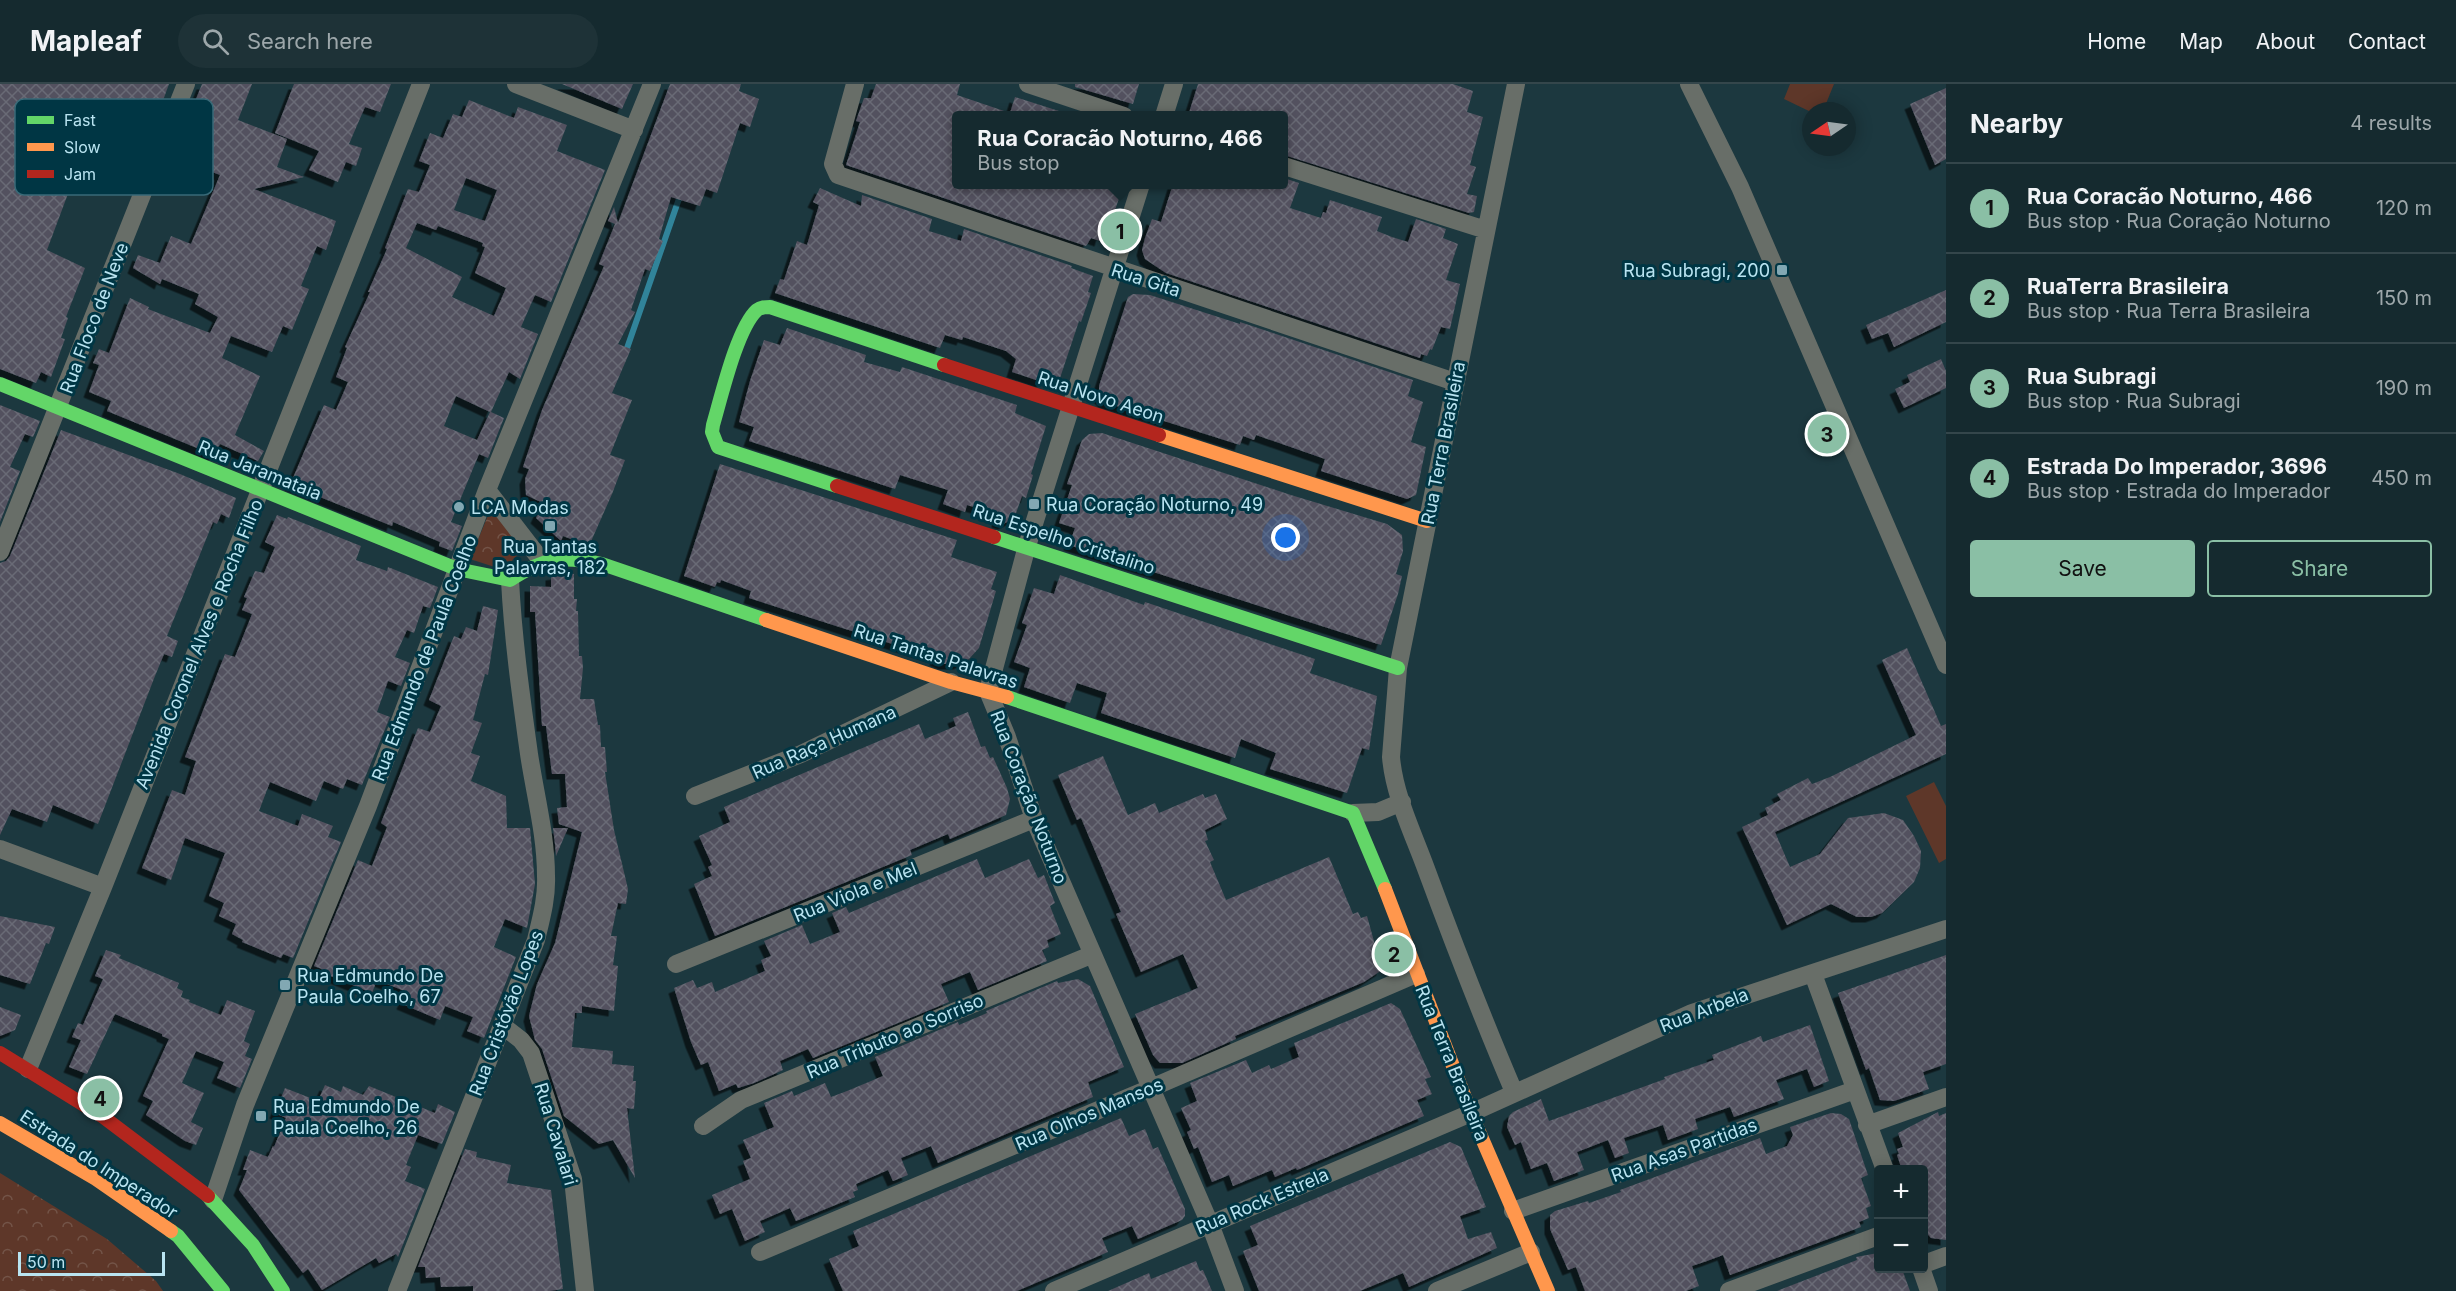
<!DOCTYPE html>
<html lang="en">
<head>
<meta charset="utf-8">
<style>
	:root { --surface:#152a2f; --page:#1e3237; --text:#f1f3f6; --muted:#9da7aa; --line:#34464b; --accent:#8abfa5 }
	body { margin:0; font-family:Inter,sans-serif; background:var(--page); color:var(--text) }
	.controls { position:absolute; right:18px; bottom:18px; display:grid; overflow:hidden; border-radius:6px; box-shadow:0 3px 15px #0003 }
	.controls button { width:54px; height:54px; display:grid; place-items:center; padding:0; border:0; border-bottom:2px solid var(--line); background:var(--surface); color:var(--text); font:30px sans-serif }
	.compass { position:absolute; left:1802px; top:18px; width:54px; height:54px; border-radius:50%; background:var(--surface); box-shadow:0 3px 15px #0003; rotate:257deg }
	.scale { position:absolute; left:18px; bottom:15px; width:147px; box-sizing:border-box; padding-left:6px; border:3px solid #b9e4f1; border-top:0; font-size:16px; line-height:21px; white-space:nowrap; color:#b9e4f1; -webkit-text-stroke:4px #003644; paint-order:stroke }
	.you { position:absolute; left:1286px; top:454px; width:21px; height:21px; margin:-15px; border:4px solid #fff; border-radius:50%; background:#1a73e8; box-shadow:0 0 0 9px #1a73e833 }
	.badge { display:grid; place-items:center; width:39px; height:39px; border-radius:50%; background:var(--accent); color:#111; font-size:20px; font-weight:700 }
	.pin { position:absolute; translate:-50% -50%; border:3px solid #fff; box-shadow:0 2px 6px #0006 }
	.popup { position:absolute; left:952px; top:27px; width:336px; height:78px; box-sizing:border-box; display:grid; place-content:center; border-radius:6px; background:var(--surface); filter:drop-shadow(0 2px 4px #0005); font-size:20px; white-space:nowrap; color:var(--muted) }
	.popup b { font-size:22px; color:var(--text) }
	.popup::after { content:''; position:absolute; left:50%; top:100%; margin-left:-12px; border:12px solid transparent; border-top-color:var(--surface) }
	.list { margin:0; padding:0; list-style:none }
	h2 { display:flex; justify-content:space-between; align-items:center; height:78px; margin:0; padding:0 24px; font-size:26px }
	h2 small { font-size:20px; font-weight:400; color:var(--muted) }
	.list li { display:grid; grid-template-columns:39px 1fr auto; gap:18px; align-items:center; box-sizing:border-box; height:90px; padding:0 24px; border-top:2px solid var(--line) }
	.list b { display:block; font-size:22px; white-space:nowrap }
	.list p { margin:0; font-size:20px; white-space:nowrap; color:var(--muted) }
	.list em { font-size:20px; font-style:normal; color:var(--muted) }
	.actions { display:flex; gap:12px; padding:18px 24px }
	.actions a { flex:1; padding:14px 0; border:2px solid var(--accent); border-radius:6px; text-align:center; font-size:21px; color:var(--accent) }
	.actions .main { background:var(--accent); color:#111 }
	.icon { flex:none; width:33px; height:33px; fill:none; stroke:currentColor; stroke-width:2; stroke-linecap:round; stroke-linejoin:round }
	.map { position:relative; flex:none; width:1946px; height:1207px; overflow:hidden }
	header { display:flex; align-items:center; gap:36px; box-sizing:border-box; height:84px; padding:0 30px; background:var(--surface); border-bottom:2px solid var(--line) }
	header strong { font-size:28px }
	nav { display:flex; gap:33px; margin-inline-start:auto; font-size:21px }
	.search { width:420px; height:54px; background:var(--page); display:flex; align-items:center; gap:15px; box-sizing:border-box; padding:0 21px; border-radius:33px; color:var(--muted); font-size:22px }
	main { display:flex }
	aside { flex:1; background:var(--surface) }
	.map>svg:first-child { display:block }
	.park { fill:url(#park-crowns) }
	.pitch { fill:#5e3729 }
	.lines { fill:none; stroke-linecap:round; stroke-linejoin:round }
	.stream { stroke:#31849a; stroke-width:6 }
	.building { fill:url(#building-cross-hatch); fill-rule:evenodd; filter:url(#shadow) }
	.street { stroke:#686e68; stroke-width:18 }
	.fast { stroke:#63d668; stroke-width:14 }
	.slow { stroke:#ff974d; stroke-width:14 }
	.jam { stroke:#b3261e; stroke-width:14 }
	.poi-dot { fill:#82a8b3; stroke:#003644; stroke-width:2 }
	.labels { text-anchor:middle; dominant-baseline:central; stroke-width:6; stroke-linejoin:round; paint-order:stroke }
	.poi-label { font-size:18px; fill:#b9e4f1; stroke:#003644; text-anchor:start }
	.street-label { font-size:18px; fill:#b9e4f1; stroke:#003644 }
	.key { fill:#003644; stroke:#386a78; stroke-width:1.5 }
	.key-label { font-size:16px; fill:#b9e4f1 }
</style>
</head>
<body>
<header>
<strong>Mapleaf</strong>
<div class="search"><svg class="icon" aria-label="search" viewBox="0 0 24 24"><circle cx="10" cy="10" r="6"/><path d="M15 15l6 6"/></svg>Search here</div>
<nav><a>Home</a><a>Map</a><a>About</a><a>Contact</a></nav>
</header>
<main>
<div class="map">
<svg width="1946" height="1207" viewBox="0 0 1946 1207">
	<defs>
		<pattern id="park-crowns" width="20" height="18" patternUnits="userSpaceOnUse" patternTransform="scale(1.5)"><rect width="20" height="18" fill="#5e3729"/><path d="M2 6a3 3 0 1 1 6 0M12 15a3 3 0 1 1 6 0" fill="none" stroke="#735448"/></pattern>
		<pattern id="building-cross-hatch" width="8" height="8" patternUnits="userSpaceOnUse" patternTransform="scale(1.5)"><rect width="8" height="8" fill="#52515e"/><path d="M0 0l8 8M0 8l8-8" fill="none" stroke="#696a76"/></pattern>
		<filter id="shadow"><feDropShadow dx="-5.5" dy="5.5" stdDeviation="0" flood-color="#0009"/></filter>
	</defs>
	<rect width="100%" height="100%" fill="#1c383f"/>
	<!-- park -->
	<path class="park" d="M491,424L524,466L513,475L507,487L470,475Z
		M0,1089L107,1155L156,1197L163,1207H0Z"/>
	<!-- pitch -->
	<path class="pitch" d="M1790,0H1834L1823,27L1811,28L1784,15Z
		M1934,698L1946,722V775L1939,779L1906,712Z"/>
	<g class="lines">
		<!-- stream -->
		<path class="stream" d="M625,270L681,109"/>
	</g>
	<!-- building -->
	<path class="building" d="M0,0H169L146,63L137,60L126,87L106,78L102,88L90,83L83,100L72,99L47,166L85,184L66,233L68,234L61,254L65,255L51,293L41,288L36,299L0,285Z
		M202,0H252L238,36L287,55L277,83L304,93L254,105L336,137L326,166L317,162L301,202L309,205L292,246L283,242L272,268L231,252L222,274L260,292L235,351L264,367L258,377L220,360L214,371L107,327L111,317L89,308L99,281L93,279L99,265L109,269L130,214L149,223L148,225L210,249L218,233L195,220L199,210L162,195L160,200L133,184L138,171L160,179L171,152L191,160L220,91L188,79L202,38L188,35Z
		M294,0H391L380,28L365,23L349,60L362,64L356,82L346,78L338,98L309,86L319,67L275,49Z
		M562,0H633L622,25Z
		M670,0H741L739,7L759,15L750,43L740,39L717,109L706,105L700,122L671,113L659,155L663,157L650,187L645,185L631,226L635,228L618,260L631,265L612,309L632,316L610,371L625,376L612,410L589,462L563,452L561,457L536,434L543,419L526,411L525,395L529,385L523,383L542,326L604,182L599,180L615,140L608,137L614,123L618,139Z
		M876,0H960L957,11L1010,29L1015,13L1062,28V32H957V100H1124L1106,152L1102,150L1100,157L1091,154L1086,162L846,81L860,38L856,37L864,14H871Z
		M1075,0H1139L1133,20L1075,3Z
		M1198,0H1453L1473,7L1467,28L1483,33L1470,81L1476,83L1467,110L1477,112L1474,128L1469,129L1284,71V32H1188Z
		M1946,4V75L1935,81L1910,20Z
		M469,16L514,34L518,23L567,41L557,67L605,86L551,218L535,211L521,243L538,250L520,295L509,288L491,328L504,334L488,374L479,370L451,438L462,442L452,467L439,462L440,458L393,438L392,442L290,401L324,321L336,326L348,298L336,293L347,264L345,263L370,208H368L387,165L385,164L408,105L419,108L430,81L419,77L430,49L443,54L453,30L462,33ZM466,94L497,106L485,137L454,126ZM417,139L436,146L438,142L483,159L482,162L485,163L475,189L506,204L494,232L452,213L462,193L406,164ZM456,312L490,328L477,356L444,342Z
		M1284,94L1299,99L1290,124L1321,134L1323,128L1326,129L1330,116L1382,133L1377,147L1392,153L1408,158L1416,135L1446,145L1443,154L1458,160L1446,196L1460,200L1450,245L1441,243L1432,266L1430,265L1427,272L1421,270L1420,274L1166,189L1145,175L1142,166L1145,154L1152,135L1161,138L1173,100H1284Z
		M820,104L861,122L862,111L932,135L929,147L961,157L964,145L1072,182L1071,184L1093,192L1088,208L1091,209L1081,238L1079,237L1060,294L1045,289L1042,298L1012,288L1016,275L1006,267L963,253L962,256L945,251L940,264L775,209L780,195L784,196L797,157L807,161L819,121L813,118Z
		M1946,206V238L1894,263L1888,249L1872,255L1866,241Z
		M1133,210L1150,211L1240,240V238L1413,296L1408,312L1423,318L1411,358L1426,363L1416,411L1407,415L1321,387L1325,375L1256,351L1254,356L1243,352L1240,361L1104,318L1099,313V302L1128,213Z
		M787,244L866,271L864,278L900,288L902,283L1017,321L1015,329L1046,342L1031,390L1033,391L1026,414L1022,412L1014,435L1003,440L997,438L999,431L967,421L965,428L943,420L948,406L900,391L895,405L749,357L754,343L739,338L750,297L764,256L780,261Z
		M1941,275L1946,287V304L1904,324L1895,305L1910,298L1907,291Z
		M0,321L40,337L33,353L25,350L10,383L20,387L0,438Z
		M61,346L180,390L236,414L229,434L221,430L217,440L213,438L167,552L178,557L172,573L164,570L155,592L98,740L53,721L47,738L12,725L0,751V479L6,477L10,472Z
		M1102,349L1291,411L1387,440L1402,451L1403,467L1396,490L1402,492L1398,510L1381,561L1069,461L1075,444L1059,439L1072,401L1067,400L1082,356L1089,350Z
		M720,380L957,456L951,473L997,488L991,505L996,507L979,564L969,575L959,580H944L935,576L936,574L749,514L751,507L721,496L720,499L717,498L715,503L684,492Z
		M277,431L287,435L288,433L361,462L356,476L387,487L388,483L438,503L430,524L423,522L414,549L407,546L395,573L410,579L401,602L388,597L377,628L390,633L362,701L347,695L343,705L324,697L316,717L270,698L259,727L298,742L302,730L333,742L328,753L341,758L293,874L283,870L281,874L242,858L243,856L232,850L236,840L219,832L224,819L209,812L225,769L185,754L171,796L142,784L172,706L185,711L196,677L185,673L225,570L235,573L252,530L242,526L247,514L244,513L255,487L264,489L275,463L265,458Z
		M564,489L574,490V515H577L576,527H578L579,572H582L583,584L580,615H594L598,641H600L601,663H605L607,688H605L614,746L628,805L626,820L618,819L611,852H617L613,881L618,882L614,927L582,922V929H575L572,963L613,967L612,980L634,982L633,997H636L634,1025L627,1024L635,1094L613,1056L599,1060L564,1032L542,965L535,956L529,932L537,900L555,859L582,748L559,740L557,724L567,723L565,690H552L546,642H542L535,528H530V502L551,503V491Z
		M1060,491L1144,521L1145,518L1315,575L1310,589L1377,612L1369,666L1362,664L1347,709L1270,685L1276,669L1241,655L1235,674L1101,629L1107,609L1077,599L1070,619L1024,603L1030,584L1014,578L1027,541L1022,539L1034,504L1054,510Z
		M483,522L498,526L488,591L485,590L473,636L482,639L471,669L480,672L471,697L506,712L507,744H530L535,800L527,844L505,835L494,863L516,873L484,954L467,947L473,933L445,922L440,936L402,920L407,908L377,896L372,909L321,888L322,885L314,882L358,776L372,782L387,743L381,739L418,644L430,648L441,622L429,616L454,552L461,555L466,543L477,547Z
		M1907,564L1941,642L1946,640V670L1775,748L1790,783L1820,770L1848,734L1884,729L1903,736L1914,752L1921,767L1920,784L1914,798L1882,829L1871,833H1857L1831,820L1787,841L1742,743L1768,731L1765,724L1781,716L1777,710L1808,694L1812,700L1830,693L1916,651L1882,576Z
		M968,628L981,663L985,662L990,674L993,673L1007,704L1010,715L1006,731L950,755L948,750L910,766L912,771L715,852L694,800L712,792L708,783L712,781L699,752L730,738L724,723L919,640L925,655L956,642L953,634Z
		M1103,672L1128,731L1155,719L1159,729L1203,710L1205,714L1216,710L1227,735L1205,746L1208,756L1205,757L1214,776L1210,778L1226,816L1329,773L1353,830L1358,828L1361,834L1367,832L1382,886L1364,898L1235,952L1236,955L1182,979H1160L1153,971L1135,930L1198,904L1183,870L1141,888L1116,830L1121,828L1081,734L1077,736L1058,691Z
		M553,744H568L556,772L555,760Z
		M977,775L985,794L1029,775L1038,794L1044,791L1055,819L1050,822L1061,850L1047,856L1049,863L1042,866L1047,877L978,906L970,888L941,900L949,918L813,974L808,965L780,977L783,986L754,999L738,1004L736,1000L719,1007L708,978L701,981L691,958L674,904L693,896L697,904L712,898L715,908L765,887L761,876L771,872L764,857L802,841L810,860L840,848L832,829L846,823L849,829Z
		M0,832L55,843L49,860L46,859L30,900L0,891Z
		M106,866L121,871L119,874L179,899L177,904L183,907L181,913L190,916L189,918L221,931L227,916L255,927L244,957L250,960L245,972L252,975L240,1004L217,994L224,978L196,967L182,999L204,1009L191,1038L203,1044L196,1061L185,1057L146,1031L153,1017L143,1012L169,955L162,952V950L115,930L87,990L69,983L81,956L72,953L78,939L83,941L103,895L95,892Z
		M1946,871V980L1923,988L1929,1005L1894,1017L1880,1016L1869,984L1866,986L1838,909Z
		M1078,895L1090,902L1124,983L1088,998L1093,1013L938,1079L931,1062L901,1074L908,1091L893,1097L888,1086L856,1100L858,1106L853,1108L855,1113L796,1137L790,1124L760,1137L765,1148L745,1157L732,1125L720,1130L712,1111L750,1095L743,1077L751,1074L743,1056L774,1043L764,1019L792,1007L794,1012L825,999L831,1013L847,1007L883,992L875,973L958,938L959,941L987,929L986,927L1057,897L1058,899Z
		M1391,919L1400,925L1431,993L1425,995L1432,1010L1417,1016L1424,1032L1297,1086L1296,1084L1275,1093L1272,1086L1233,1102L1229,1091L1212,1098L1198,1063L1194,1065L1187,1048L1191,1046L1181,1024L1197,1017L1190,999L1246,976L1252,989L1269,981L1271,985L1299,973L1294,959Z
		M0,923L21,931L15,946L0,952Z
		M1810,941L1829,997L1814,1003L1807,985L1776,996L1784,1015L1734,1033L1730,1023L1695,1035L1698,1045L1668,1056L1663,1041L1624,1054L1629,1069L1615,1074L1608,1056L1577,1068L1584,1086L1554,1097L1547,1079L1531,1085L1521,1058L1515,1061L1507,1043L1509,1032L1513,1028L1541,1015L1549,1037L1665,995L1664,993L1714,976L1712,971L1761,952L1763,958Z
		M325,1001L341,1008L343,1002L363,1011L369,1002L435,1029L438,1020L455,1028L442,1060L418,1051L406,1081L411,1083L405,1097L425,1105L398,1173L396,1170L379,1179L376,1174L322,1206L308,1185L303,1189L239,1106L247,1086H243L250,1066L268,1073L273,1062L274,1063L286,1034L275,1029L285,1004L318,1017Z
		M1938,1028L1939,1032L1946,1029V1156L1931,1154L1923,1145V1086H1902L1897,1071L1899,1070L1897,1065L1903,1063L1898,1049Z
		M1831,1029L1841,1030L1849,1035L1868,1091L1861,1094L1871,1122L1866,1124L1869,1134L1859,1138L1861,1143L1730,1191L1723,1171L1707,1177L1692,1182L1699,1202L1686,1207H1585L1576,1183L1568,1186L1550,1145V1131L1555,1127L1588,1117L1589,1119L1621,1108L1620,1106L1760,1054L1766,1070L1787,1062L1793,1051L1790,1043Z
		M1121,1034L1129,1052L1145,1045L1153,1065L1158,1063L1185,1125V1132L1182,1136L1138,1155L1132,1142L1102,1154L1108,1168L1017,1207H843L829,1175L859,1162L853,1147Z
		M1450,1058L1461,1063L1486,1123L1460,1132L1468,1155L1491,1148L1497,1164L1409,1203L1403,1189L1360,1207H1259L1243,1167L1258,1161L1250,1142Z
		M465,1065L477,1068L476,1073L511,1081L507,1099L551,1106L563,1205L550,1207H473V1202L441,1203L440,1193L426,1194L425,1183H418Z
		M1878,1169V1185H1902L1910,1207H1777L1857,1176L1856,1173Z
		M1196,1177L1200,1187L1203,1186L1212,1207H1108L1149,1189L1151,1195Z"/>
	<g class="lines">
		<!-- street -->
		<path class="street" d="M516,0L634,46
			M855,0L833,80L838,91L1455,298
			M1028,0L1124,32
			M1689,0L1740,103L1946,581
			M1164,32L1174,0
			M1284,82L1486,146
			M1141,100L1027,462L988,607L1007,653L1034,735L1210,1140L1235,1207
			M487,406L541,476
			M0,468L186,0
			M695,712L801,670L951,598
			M1353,729L1378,728L1402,718
			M0,765L103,803
			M676,880L1034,735
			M1813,890L1885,1086
			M503,942L521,956L531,969L573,1095L585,1207
			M28,985L103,803L421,0
			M1514,1008C1482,933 1453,858 1425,782C1412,747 1394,710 1391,673L1398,584L1516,0
			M1867,1041L1946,1013
			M703,1042L741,1016L1091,871
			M213,1116L245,1021L368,722L487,406L652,0
			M1513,1127L1855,1006
			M760,1168L1151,1004L1416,890
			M1924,1180L1946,1172
			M1921,1184L1929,1207
			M397,1207L536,856C541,835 547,814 546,792C546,751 535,710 529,670C521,612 513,555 510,496
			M1054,1207L1471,1029L1692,929L1946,845
			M1437,1207L1531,1168
			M1729,1207L1878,1152"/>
		<!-- fast -->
		<path class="fast" d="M0,300L457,485L510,496C545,473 562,472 602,480L766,536
			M837,402L718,363L712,348L713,341C721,314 737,244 757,226C761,223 765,223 770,223L944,281
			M994,453L1398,584
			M1007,613L1353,729L1385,805
			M208,1112L253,1161L283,1207
			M171,1147L178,1152L223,1207"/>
		<!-- slow -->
		<path class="slow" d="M1159,351L1427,437
			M766,536L951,598L1007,613
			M1385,805L1471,1029L1548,1207
			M0,1039L96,1095L171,1147"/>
		<!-- jam -->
		<path class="jam" d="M944,281L1159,351
			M837,402L994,453
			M0,969L102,1032L208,1112"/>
	</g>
	<!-- markers -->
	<g class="poi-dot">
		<rect x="1776" y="180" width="12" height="12" rx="3"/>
		<rect x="1028" y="414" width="12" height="12" rx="3"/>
		<circle cx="459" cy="423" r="6"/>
		<rect x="544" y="436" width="12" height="12" rx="3"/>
		<rect x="279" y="895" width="12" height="12" rx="3"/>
		<rect x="255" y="1026" width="12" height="12" rx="3"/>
	</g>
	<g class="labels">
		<!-- poi labels -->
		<g class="poi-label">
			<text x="1770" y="186" text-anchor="end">Rua Subragi, 200</text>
			<text x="1046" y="420">Rua Coração Noturno, 49</text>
			<text x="471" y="423">LCA Modas</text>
			<text x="550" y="462" text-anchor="middle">Rua Tantas<tspan x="550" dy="21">Palavras, 182</tspan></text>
			<text x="297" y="891">Rua Edmundo De<tspan x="297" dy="21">Paula Coelho, 67</tspan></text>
			<text x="273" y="1022">Rua Edmundo De<tspan x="273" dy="21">Paula Coelho, 26</tspan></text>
		</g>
		<!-- street labels -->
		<g class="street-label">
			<text transform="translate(1146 196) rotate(18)">Rua Gita</text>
			<text transform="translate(94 234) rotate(-69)">Rua Floco de Neve</text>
			<text transform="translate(1101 313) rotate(18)">Rua Novo Aeon</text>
			<text transform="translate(1443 359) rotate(-79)">Rua Terra Brasileira</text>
			<text transform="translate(260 386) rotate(22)">Rua Jaramataia</text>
			<text transform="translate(1064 455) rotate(18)">Rua Espelho Cristalino</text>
			<text transform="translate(199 560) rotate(-68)">Avenida Coronel Alves e Rocha Filho</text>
			<text transform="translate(936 572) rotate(18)">Rua Tantas Palavras</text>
			<text transform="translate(424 574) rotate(-69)">Rua Edmundo de Paula Coelho</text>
			<text transform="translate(824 658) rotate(-24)">Rua Raça Humana</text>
			<text transform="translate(1029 713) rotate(69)">Rua Coração Noturno</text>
			<text transform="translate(855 808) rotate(-22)">Rua Viola e Mel</text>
			<text transform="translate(1704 926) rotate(-21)">Rua Arbela</text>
			<text transform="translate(506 929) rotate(-69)">Rua Cristóvão Lopes</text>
			<text transform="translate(895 952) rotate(-23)">Rua Tributo ao Sorriso</text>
			<text transform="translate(1452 979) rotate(68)">Rua Terra Brasileira</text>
			<text transform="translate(1089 1030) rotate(-23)">Rua Olhos Mansos</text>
			<text transform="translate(556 1050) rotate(73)">Rua Cavalari</text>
			<text transform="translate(1684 1066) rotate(-20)">Rua Asas Partidas</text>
			<text transform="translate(99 1080) rotate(33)">Estrada do Imperador</text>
			<text transform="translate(1262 1117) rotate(-23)">Rua Rock Estrela</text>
		</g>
	</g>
	<!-- legend -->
	<rect x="15" y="15" width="198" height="96" rx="9" class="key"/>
	<rect x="27" y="32" width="27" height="8" fill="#63d668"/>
	<rect x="27" y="59" width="27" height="8" fill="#ff974d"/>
	<rect x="27" y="86" width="27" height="8" fill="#b3261e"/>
	<g class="key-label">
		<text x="64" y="42">Fast</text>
		<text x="64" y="69">Slow</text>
		<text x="64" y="96">Jam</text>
	</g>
</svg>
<div class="controls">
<button>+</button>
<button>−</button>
</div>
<svg class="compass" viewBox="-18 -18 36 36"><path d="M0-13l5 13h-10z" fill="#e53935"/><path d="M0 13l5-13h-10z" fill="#9da7aa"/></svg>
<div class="scale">50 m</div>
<div class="you"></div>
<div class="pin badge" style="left:1120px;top:147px">1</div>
<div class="popup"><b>Rua Coracão Noturno, 466</b>Bus stop</div>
<div class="pin badge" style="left:1394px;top:870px">2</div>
<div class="pin badge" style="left:1827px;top:350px">3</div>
<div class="pin badge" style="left:100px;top:1014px">4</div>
</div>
<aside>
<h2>Nearby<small>4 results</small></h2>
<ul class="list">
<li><span class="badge">1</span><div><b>Rua Coracão Noturno, 466</b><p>Bus stop · Rua Coração Noturno</p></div><em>120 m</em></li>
<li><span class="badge">2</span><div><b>RuaTerra Brasileira</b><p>Bus stop · Rua Terra Brasileira</p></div><em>150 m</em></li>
<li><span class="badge">3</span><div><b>Rua Subragi</b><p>Bus stop · Rua Subragi</p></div><em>190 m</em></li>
<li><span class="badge">4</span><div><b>Estrada Do Imperador, 3696</b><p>Bus stop · Estrada do Imperador</p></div><em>450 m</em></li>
</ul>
<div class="actions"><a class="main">Save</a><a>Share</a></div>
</aside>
</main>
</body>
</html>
